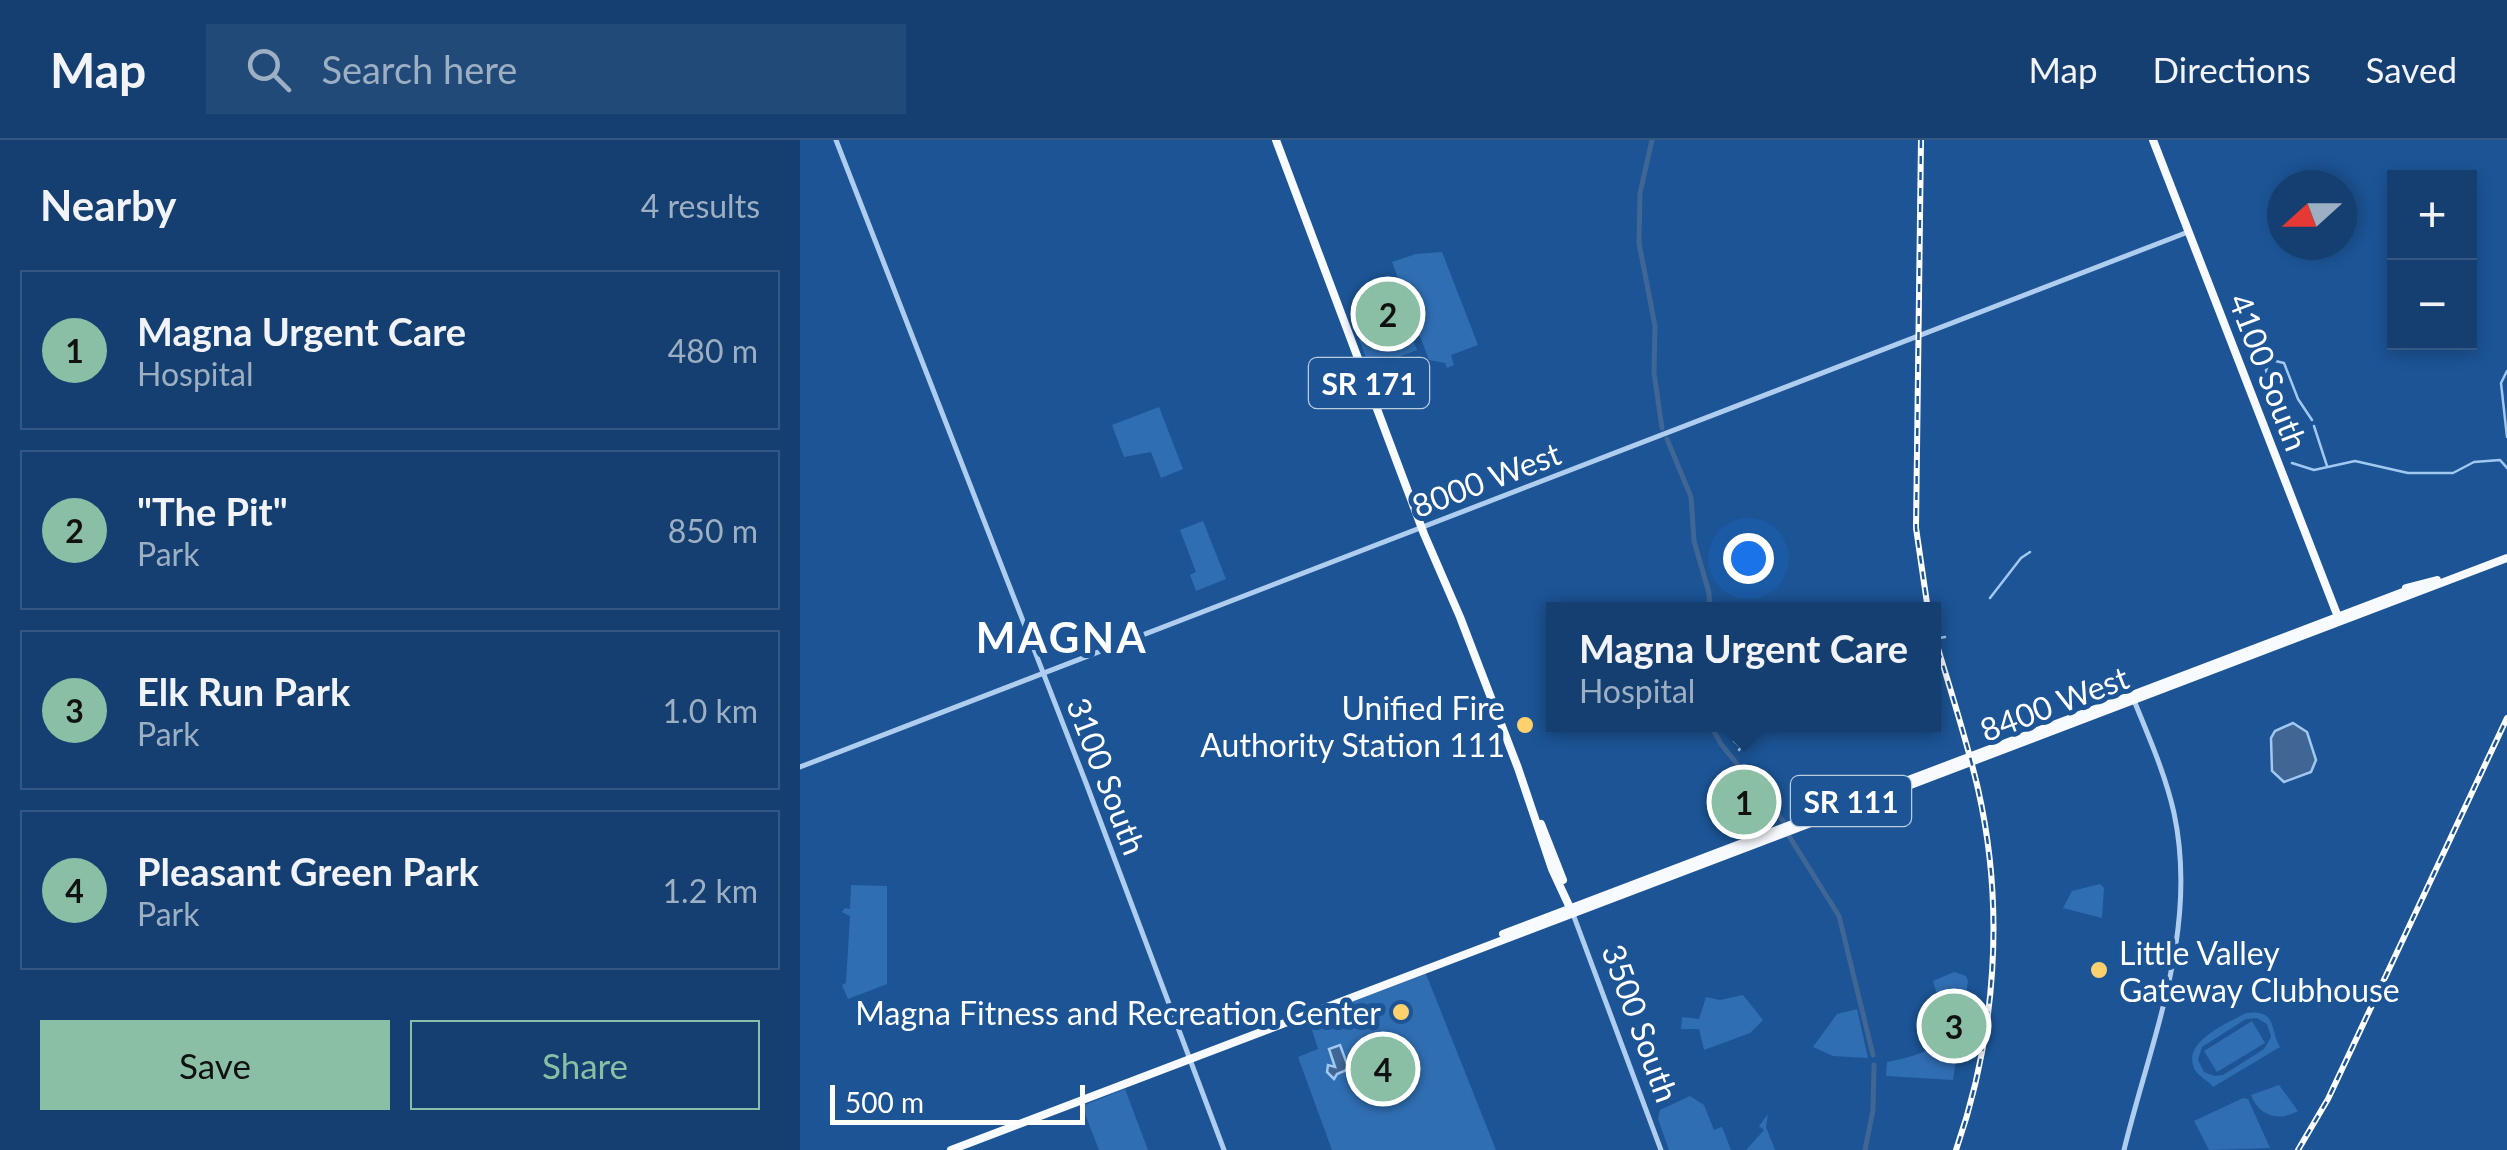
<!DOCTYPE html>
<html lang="en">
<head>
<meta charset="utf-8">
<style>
	:root { --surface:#153f70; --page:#224a78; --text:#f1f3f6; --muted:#9dafc3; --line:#345883; --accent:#8abfa5 }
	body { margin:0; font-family:Lato,sans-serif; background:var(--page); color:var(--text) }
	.controls { position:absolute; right:30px; top:30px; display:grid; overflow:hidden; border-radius:0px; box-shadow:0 5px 15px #0003 }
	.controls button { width:90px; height:90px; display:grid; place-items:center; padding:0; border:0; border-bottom:2px solid var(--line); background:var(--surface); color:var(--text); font:50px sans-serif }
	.compass { position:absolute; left:1467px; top:30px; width:90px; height:90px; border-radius:50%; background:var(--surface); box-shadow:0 5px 15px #0003; rotate:249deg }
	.scale { position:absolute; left:30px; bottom:25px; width:255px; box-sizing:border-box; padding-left:10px; border:5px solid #fff; border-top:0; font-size:28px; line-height:35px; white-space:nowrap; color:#fff; -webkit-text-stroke:8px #1c5495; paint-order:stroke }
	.you { position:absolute; left:948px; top:418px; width:35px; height:35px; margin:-25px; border:8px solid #fff; border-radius:50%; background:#1a73e8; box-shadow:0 0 0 15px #1a73e833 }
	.badge { display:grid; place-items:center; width:65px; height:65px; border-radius:50%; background:var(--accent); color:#111; font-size:32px; font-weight:700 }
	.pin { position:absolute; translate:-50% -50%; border:5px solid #fff; box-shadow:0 2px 10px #0006 }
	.popup { position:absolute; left:746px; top:462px; width:395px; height:130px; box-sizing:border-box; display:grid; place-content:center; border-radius:0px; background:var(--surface); filter:drop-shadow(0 2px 8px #0005); font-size:32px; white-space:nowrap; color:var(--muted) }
	.popup b { font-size:38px; color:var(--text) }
	.popup::after { content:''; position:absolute; left:50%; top:100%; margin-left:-20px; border:20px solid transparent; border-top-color:var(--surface) }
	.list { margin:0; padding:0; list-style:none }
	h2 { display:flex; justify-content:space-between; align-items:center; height:130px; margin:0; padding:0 40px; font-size:42px }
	h2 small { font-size:32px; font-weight:400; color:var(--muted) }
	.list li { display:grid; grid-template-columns:65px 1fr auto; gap:30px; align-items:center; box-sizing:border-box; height:160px; margin:0 20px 20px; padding:0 20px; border:2px solid var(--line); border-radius:0px }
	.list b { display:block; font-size:38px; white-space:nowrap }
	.list p { margin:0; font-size:32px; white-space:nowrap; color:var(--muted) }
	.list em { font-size:32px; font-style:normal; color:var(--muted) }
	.actions { display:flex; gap:20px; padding:30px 40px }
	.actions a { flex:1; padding:22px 0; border:2px solid var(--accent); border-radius:0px; text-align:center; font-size:35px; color:var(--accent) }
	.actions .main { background:var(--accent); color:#111 }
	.icon { flex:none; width:55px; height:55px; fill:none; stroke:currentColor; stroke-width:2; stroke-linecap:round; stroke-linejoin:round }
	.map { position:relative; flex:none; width:1707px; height:1010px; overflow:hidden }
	header { display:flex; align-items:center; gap:60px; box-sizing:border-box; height:140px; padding:0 50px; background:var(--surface); border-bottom:2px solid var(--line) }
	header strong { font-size:48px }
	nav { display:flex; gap:55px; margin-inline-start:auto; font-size:35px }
	.search { width:700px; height:90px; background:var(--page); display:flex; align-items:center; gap:25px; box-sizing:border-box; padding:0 35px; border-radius:0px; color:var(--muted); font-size:38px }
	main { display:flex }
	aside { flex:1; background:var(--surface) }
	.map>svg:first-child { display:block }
	.green { fill:#306eb3; fill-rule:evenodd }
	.water { fill:#3f6695; stroke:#a1c8f1; stroke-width:2.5 }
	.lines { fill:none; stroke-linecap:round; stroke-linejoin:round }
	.stream { stroke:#a1c8f1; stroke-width:2.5 }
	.canal { stroke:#3f6695; stroke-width:5 }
	.minor { stroke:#aecdef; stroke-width:5 }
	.major { stroke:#f7faff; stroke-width:8 }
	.rail-casing { stroke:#fff; stroke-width:6 }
	.rail { stroke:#1c5495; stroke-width:2.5; stroke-dasharray:8; stroke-linecap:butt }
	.poi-dot { fill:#ffd16d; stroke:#1c5495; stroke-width:4 }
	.labels { text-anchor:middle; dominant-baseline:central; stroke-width:10; stroke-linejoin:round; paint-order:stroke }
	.shield { fill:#1c5495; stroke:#bbccdf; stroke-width:2.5 }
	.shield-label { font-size:30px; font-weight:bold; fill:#fff }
	.street-label { font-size:32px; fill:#fff; stroke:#1c5495 }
	.poi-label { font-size:32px; fill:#fff; stroke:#1c5495; text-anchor:end }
	.district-label { font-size:42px; font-weight:bold; letter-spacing:2.5px; fill:#fff; stroke:#1c5495 }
</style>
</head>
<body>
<header>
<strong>Map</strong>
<div class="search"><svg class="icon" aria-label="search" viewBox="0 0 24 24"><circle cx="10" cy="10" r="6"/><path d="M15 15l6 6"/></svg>Search here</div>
<nav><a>Map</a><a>Directions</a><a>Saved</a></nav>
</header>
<main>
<aside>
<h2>Nearby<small>4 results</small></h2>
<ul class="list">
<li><span class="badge">1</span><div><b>Magna Urgent Care</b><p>Hospital</p></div><em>480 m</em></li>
<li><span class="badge">2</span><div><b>&quot;The Pit&quot;</b><p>Park</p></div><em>850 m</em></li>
<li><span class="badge">3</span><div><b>Elk Run Park</b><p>Park</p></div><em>1.0 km</em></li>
<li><span class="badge">4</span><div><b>Pleasant Green Park</b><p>Park</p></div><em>1.2 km</em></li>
</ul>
<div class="actions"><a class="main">Save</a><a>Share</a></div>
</aside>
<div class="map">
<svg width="1707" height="1010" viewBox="0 0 1707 1010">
	<rect width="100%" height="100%" fill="#1c5495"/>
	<!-- green -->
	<path class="green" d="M642,112L678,205L651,215L654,225L647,228L645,223L629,220L612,175L605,179L617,210L570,228L551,178L597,160L596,156L603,152L592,122L616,114Z
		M359,267L383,329L361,338L351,312L324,317L312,285Z
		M403,381L426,439L396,451L390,435L396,432L380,390Z
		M1300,744L1304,748L1302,778L1263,768L1272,751Z
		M51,745L87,746V844L48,859L42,845L46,843L50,776L42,772L45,768L50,769Z
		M1154,832L1166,836L1168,841L1153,940L1086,936L1087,922C1109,917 1150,911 1145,879C1143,866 1136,854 1133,841Z
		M626,834L696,1010H532L498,917L518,909L508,877Z
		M943,855L963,880L950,893L904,910L899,889H881L882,877L899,879L906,857L920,860Z
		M1057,869L1068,918L1033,916L1013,907L1037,874Z
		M1446,873C1478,869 1469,889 1480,907L1413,947C1408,940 1400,938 1395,930C1380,902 1428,883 1446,873ZM1446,879L1457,878L1467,884L1471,897L1464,909L1423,935L1415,936L1404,932L1398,920L1402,907Z
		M1452,881L1465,903L1417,932L1404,911Z
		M1479,945L1498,971C1478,982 1459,976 1451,955Z
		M325,949L348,1010H299L282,966Z
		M890,956L904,965L914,990L922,987L931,1010H869L858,979L860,970Z
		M1443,958L1448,959L1470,1008L1409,1010L1394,981Z
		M968,974L966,987L975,1010H946L964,990L959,986Z"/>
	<!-- water -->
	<path class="water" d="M1493,583L1507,592L1516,620L1511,632L1484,642L1472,631L1471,598L1475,591Z
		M540,905L549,929L537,934L534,939L527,932L528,925L535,927L529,909Z"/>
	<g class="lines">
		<!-- stream -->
		<path class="stream" d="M1707,231L1701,243L1707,297
			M1514,286L1527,326
			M1480,289L1466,230L1471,220L1484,223L1498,259L1512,280
			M1492,323L1514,330L1555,321L1608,333H1653L1674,322L1700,320L1707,328
			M1190,458L1221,418L1230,412
			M1139,498L1145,497
			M939,610L941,607L934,601L933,593L946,584"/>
		<!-- canal -->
		<path class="canal" d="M852,0L840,53L839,103L855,186L854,233L862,288
			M867,299L891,357L894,401L909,453L910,470
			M910,584L921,604L983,681
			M989,696L1039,776L1073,915
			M1065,1010L1073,970L1074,925"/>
		<!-- minor -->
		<path class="minor" d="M36,0L286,643L424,1010
			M0,627L1388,92
			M773,774L861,1010
			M1324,1010C1351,899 1399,790 1374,673C1365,633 1348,595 1333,558"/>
		<!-- major -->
		<path class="major" d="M476,0L624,394L660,477L718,628L752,729L771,770
			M1353,0L1538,477
			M1606,448L1637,440
			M741,684L763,740
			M703,794L1611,449
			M151,1010L1707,418"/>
		<!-- rail casing -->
		<g class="rail-casing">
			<path id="rail" d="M1121,0L1116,388L1128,470
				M1134,495C1149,546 1166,597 1178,649C1205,768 1196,895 1156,1010
				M1498,1010L1528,959L1707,578"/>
		</g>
		<!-- rail -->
		<use href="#rail" class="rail"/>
	</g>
	<!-- markers -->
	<g class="poi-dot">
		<circle cx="725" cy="585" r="10"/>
		<circle cx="1299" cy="830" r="10"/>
		<circle cx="601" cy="872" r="10"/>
	</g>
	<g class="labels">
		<!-- shield labels -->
		<g class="shield">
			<rect x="509" y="218" width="120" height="50" rx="8"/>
			<rect x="991" y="636" width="120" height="50" rx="8"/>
		</g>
		<g class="shield-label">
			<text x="569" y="243">SR 171</text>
			<text x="1051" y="661">SR 111</text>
		</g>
		<!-- street labels -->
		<g class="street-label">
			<text transform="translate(1469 232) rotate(69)">4100 South</text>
			<text transform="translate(686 339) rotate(-21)">8000 West</text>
			<text transform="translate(1254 563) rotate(-21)">8400 West</text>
			<text transform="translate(307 636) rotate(69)">3100 South</text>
			<text transform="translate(841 883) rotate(70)">3500 South</text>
		</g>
		<!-- poi labels -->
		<g class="poi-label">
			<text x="705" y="567">Unified Fire<tspan x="705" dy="37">Authority Station 111</tspan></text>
			<text x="1319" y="812" text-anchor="start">Little Valley<tspan x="1319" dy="37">Gateway Clubhouse</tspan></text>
			<text x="581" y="872">Magna Fitness and Recreation Center</text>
		</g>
		<!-- district labels -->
		<g class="district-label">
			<text x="262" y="497">MAGNA</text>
		</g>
	</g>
</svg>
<div class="controls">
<button>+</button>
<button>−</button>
</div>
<svg class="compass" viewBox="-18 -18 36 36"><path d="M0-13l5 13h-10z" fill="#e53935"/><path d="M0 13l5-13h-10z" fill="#9dafc3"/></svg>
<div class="scale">500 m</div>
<div class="you"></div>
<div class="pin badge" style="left:944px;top:662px">1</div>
<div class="popup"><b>Magna Urgent Care</b>Hospital</div>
<div class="pin badge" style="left:588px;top:174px">2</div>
<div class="pin badge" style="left:1154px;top:886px">3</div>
<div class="pin badge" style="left:583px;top:929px">4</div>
</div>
</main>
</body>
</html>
